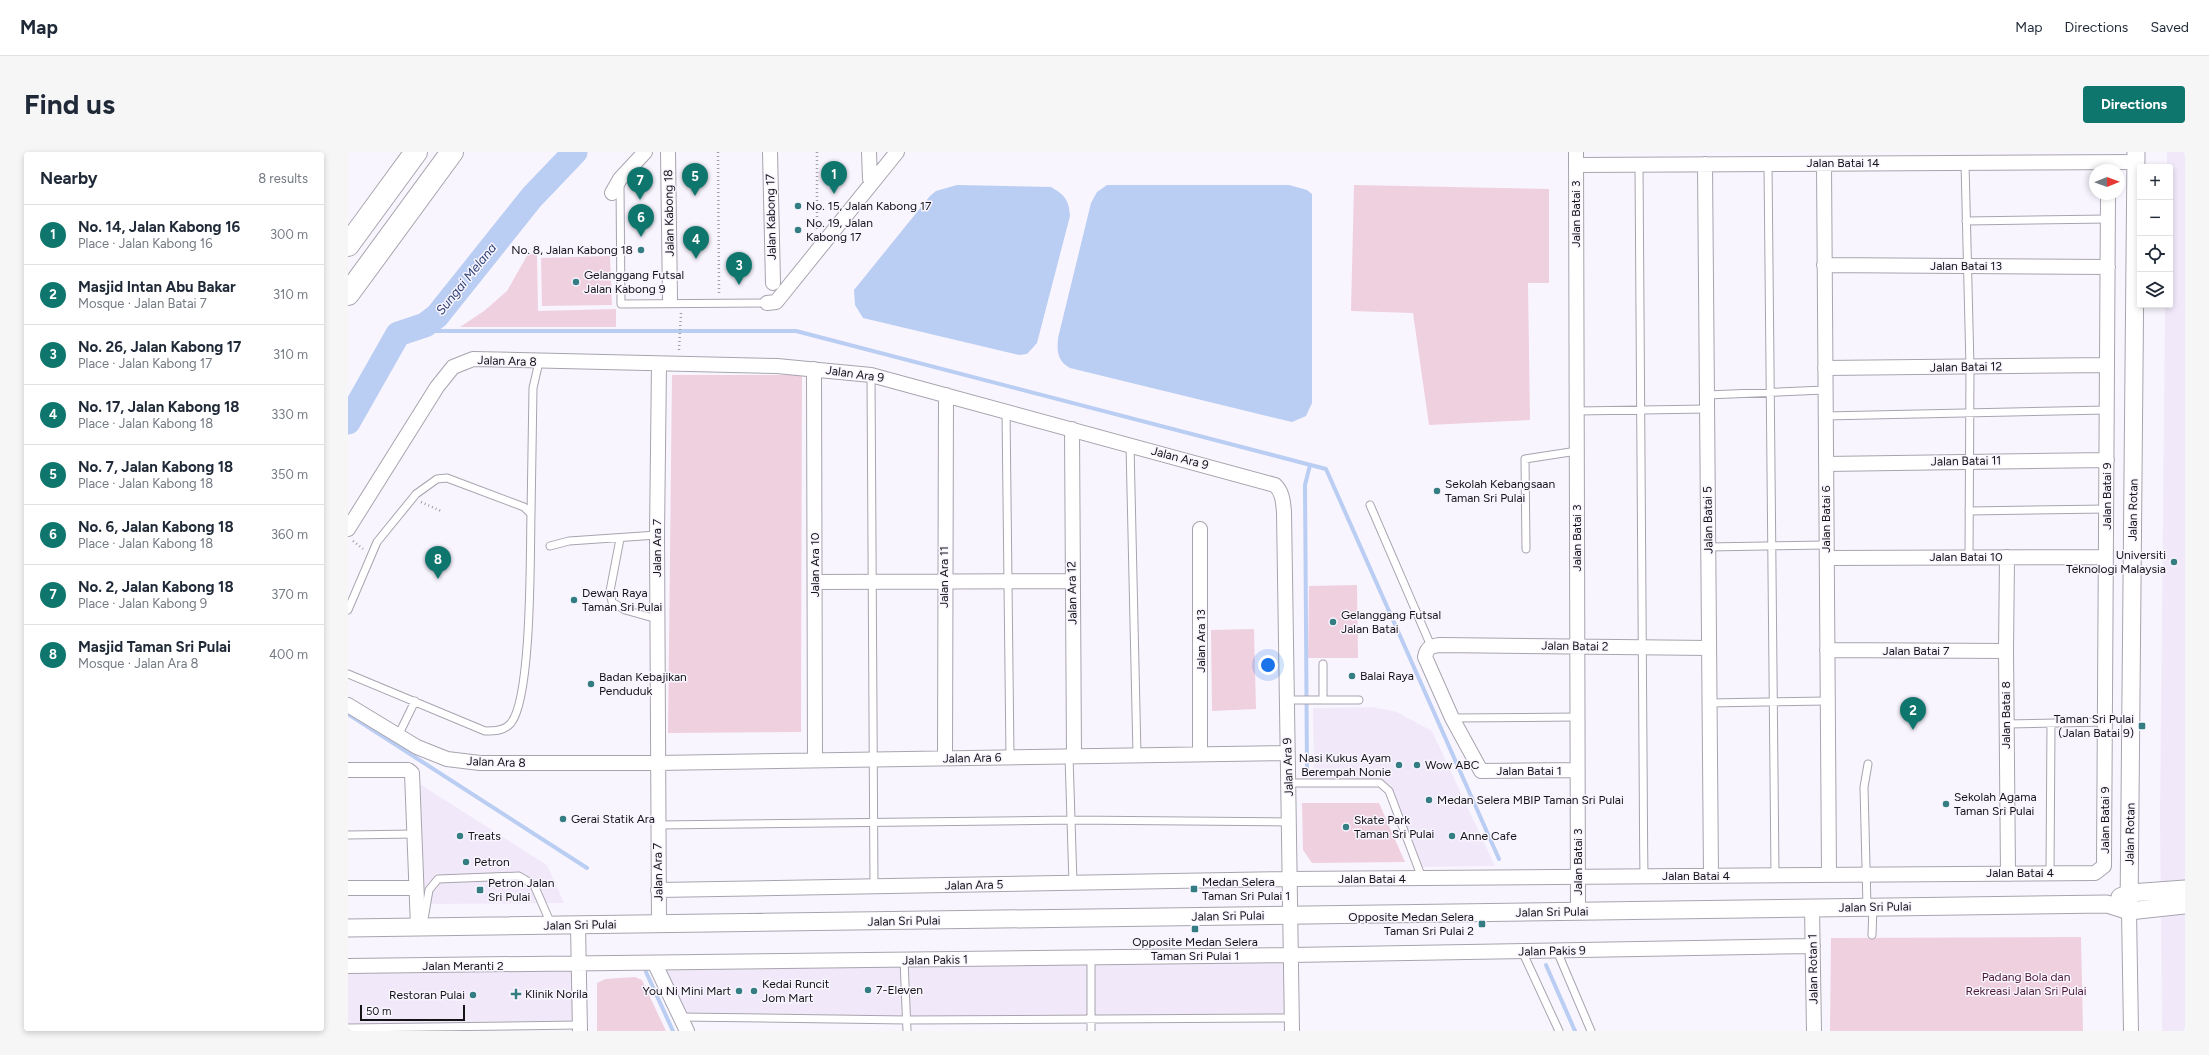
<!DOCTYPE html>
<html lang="en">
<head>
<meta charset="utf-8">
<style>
	:root { --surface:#fff; --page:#f6f6f7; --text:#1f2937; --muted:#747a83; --line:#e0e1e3; --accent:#0f766e }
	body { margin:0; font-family:Figtree,sans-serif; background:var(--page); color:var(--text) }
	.controls { position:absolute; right:12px; top:12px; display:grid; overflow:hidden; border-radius:4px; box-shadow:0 2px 6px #0003 }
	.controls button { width:36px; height:36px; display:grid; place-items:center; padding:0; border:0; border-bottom:1px solid var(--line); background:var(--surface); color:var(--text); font:20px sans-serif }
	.compass { position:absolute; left:1741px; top:12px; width:36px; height:36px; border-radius:50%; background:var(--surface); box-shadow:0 2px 6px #0003; rotate:89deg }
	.scale { position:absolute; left:12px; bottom:10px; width:105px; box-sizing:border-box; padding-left:4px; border:2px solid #141316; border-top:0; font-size:11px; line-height:14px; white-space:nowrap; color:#141316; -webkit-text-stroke:3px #f9f5ff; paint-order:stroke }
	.you { position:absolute; left:920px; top:513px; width:14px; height:14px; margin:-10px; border:3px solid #fff; border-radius:50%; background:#1a73e8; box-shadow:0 0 0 6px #1a73e833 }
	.badge { display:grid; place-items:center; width:26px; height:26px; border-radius:50%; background:var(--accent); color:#fff; font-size:13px; font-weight:700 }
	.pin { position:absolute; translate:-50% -33px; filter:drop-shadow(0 1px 2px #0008) }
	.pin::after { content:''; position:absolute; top:21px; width:14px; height:12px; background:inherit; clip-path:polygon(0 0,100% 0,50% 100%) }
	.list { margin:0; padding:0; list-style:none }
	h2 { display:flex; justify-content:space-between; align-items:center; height:52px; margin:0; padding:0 16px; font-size:17px }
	h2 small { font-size:13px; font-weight:400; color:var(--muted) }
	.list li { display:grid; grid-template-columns:26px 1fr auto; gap:12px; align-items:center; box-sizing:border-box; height:60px; padding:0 16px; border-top:1px solid var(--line) }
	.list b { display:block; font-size:15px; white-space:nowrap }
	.list p { margin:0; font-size:13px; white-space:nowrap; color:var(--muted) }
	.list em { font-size:13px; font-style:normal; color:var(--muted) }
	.icon { flex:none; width:22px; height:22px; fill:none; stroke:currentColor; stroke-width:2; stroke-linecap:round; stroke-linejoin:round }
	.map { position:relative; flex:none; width:1837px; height:879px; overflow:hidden; border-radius:4px }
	header { display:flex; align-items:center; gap:24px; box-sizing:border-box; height:56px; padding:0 20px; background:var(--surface); border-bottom:1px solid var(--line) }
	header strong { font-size:19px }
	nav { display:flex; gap:22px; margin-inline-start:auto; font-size:14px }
	.intro { display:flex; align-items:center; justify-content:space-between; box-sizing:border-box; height:96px; padding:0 24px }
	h1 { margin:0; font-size:28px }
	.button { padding:10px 18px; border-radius:4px; background:var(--accent); color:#fff; font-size:14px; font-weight:700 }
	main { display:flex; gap:24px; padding:0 24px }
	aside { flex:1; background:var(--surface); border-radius:4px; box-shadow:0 2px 6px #0003 }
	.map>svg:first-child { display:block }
	.built { fill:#f1e9fa }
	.green { fill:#efd0df }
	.water { fill:#bacdf2 }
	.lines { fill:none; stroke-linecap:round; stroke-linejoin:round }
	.stream { stroke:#bacdf2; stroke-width:4 }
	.river { stroke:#bacdf2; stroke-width:25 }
	.service-casing { stroke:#a8a4ae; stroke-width:9 }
	.minor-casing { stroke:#a8a4ae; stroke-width:16 }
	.tertiary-casing { stroke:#a8a4ae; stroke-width:19 }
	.trunk-casing { stroke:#a8a4ae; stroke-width:24 }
	.path { stroke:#a19ea5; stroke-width:2.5; stroke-dasharray:1 3; stroke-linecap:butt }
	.service { stroke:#fff; stroke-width:7 }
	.minor { stroke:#fff; stroke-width:14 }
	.tertiary { stroke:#fff; stroke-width:17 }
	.trunk { stroke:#fff; stroke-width:22 }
	.poi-dot { fill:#347d82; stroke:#f9f5ff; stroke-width:1.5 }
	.labels { text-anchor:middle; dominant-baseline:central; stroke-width:3; stroke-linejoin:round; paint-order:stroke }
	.street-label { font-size:12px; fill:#141316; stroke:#f9f5ff }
	.poi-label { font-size:12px; fill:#141316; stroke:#f9f5ff; text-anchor:start }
	.park-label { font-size:12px; fill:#4d1937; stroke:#f9f5ff }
	.water-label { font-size:13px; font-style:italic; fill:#2f4475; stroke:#f9f5ff }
</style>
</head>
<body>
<header>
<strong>Map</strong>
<nav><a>Map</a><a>Directions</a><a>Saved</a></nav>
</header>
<div class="intro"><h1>Find us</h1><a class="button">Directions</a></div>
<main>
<aside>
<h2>Nearby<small>8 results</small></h2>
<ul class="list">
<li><span class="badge">1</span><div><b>No. 14, Jalan Kabong 16</b><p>Place · Jalan Kabong 16</p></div><em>300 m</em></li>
<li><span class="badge">2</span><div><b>Masjid Intan Abu Bakar</b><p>Mosque · Jalan Batai 7</p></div><em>310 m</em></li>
<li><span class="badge">3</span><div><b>No. 26, Jalan Kabong 17</b><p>Place · Jalan Kabong 17</p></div><em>310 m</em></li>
<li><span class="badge">4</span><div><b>No. 17, Jalan Kabong 18</b><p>Place · Jalan Kabong 18</p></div><em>330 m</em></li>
<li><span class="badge">5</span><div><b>No. 7, Jalan Kabong 18</b><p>Place · Jalan Kabong 18</p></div><em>350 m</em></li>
<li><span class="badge">6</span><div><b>No. 6, Jalan Kabong 18</b><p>Place · Jalan Kabong 18</p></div><em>360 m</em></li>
<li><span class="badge">7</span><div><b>No. 2, Jalan Kabong 18</b><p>Place · Jalan Kabong 9</p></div><em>370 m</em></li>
<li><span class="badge">8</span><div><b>Masjid Taman Sri Pulai</b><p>Mosque · Jalan Ara 8</p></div><em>400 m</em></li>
</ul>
</aside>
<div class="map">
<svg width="1837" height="879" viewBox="0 0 1837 879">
	<rect width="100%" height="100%" fill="#f9f5ff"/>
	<!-- built -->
	<path class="built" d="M1819,0H1837V879H1814L1812,666L1817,153H1822V15H1819Z
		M1025,555L1049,560L1084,579L1147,714L1074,715L1043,635L1032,628H966L965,556Z
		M72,632L199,713L216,751L74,752Z
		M939,797V863L681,865L333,863L307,807Z
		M226,808L227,876L0,879V809Z"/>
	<!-- green -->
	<path class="green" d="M1006,33L1201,37V131H1180L1182,268L1081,273L1065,161L1003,159Z
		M180,102H189L190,159L268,157V175H112L136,159L159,139Z
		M262,104L264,153L194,154L193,106Z
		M324,223H454L453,580L320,581Z
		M1009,433L1010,506H960L961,434Z
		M906,477L908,557L864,559L863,478Z
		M954,651H1031L1057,710L964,711L955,698Z
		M1733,785L1735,879H1482L1483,786Z
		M287,825L294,828L318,879H249V831L257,827Z"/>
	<!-- water -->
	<path class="water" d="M609,33L703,35C717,43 721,48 722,64L689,191L679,202L671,203L515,166L507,153L506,138L582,44L588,39Z
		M759,33H941L959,38L964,42V251L958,264L944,270L722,216C709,209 709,199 710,186L743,51L749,40Z"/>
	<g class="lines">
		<!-- stream -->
		<path class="stream" d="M77,173L87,179H448L978,317L1151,707
			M0,562L239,716
			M959,618L957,333L962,313
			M1198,813L1227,879
			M298,820L325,879"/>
		<!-- river -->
		<path class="river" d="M0,270L50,182L77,173L89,164L184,45L227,0"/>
		<!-- service casing -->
		<g class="service-casing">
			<path id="service" d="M1617,11L1622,215L1621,405
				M1291,12C1294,250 1293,487 1296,724
				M1420,12L1427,723
				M272,32L273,152L419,151
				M1618,69L1760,67
				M523,223L526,735
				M1359,243L1477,238
				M658,259L662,605
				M1229,259L1359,257
				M1477,264L1759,258
				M782,293L789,603
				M1022,353L1083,494
				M1621,359L1759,357
				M183,362L185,236L191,210
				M272,387L262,439L264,450L277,458L309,467
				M202,394L221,389L309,383
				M1360,395L1478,393
				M1178,397L1177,307L1229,299
				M0,458L29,390L68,342L89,327L99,326L176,355L183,362C182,401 184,545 163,571C156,579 146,579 137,579L0,522
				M939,548H1011
				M975,548V512
				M1362,551L1479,549
				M1104,566L1229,565
				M1658,572L1757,570
				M50,584L67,549
				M721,604L725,731
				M941,631H1032L1041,639L1074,726
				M310,673L723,668L942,670
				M0,683L67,682
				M1702,721L1703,572
				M1519,755L1516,635L1520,612
				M75,773L81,738L90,727L171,724L186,733L203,772
				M1524,783L1525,755
				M1174,799L1211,879
				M1209,799L1243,879
				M743,806V879
				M556,808L559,879
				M332,865L559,868L944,866
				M0,876L232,873"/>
		</g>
		<!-- minor casing -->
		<g class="minor-casing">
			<path id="minor" d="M320,0L322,147
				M422,0L425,131
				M521,0L522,27
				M1228,0L1230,759
				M1357,12L1363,724
				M1476,12L1481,723
				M1228,13L1788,10
				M264,41L272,27L297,0
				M1476,113L1760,115
				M419,151L428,150L549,0
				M1477,216L1759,213
				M466,217L467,608
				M724,277L726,604
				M1478,312L1759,308
				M0,377L89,235L105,215L125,207L429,214L523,223L927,333C935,341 935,350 936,360L944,879
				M1659,405L1658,499L1660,722
				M1479,406L1758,405
				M467,430L724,429
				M1479,498L1658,499
				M0,553L69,595L99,607L132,611H309L939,601
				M852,602V377
				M597,606L598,243
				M0,618H60L64,621L70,775
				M1229,618L1133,619L1104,566L1077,505C1079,495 1083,494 1092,493L1361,496
				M0,736H68
				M310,738L942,727L1747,721L1756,714L1760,42
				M1464,756L1466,879
				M1781,759L1783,879
				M311,772L309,383L311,212
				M230,773L232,879
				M307,812L339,879
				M0,814L943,803L1465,794"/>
		</g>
		<!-- tertiary casing -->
		<g class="tertiary-casing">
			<path id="tertiary" d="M1772,745L1782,741L1837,737
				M1781,759L1788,0
				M0,776L1759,752L1781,759L1837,753"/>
		</g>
		<!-- trunk casing -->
		<g class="trunk-casing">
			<path id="trunk" d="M0,93L68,0
				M0,142L104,0"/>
		</g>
		<!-- path -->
		<path class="path" d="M370,0L371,141
			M469,0V77
			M331,198L333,161
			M73,350L93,359
			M5,389L15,397"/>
		<!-- service -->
		<use href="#service" class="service"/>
		<!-- minor -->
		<use href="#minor" class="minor"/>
		<!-- tertiary -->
		<use href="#tertiary" class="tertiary"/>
		<!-- trunk -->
		<use href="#trunk" class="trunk"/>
	</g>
	<!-- markers -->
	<g class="poi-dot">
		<circle cx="450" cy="54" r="4"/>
		<circle cx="450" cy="78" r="4"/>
		<circle cx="293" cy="98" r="4"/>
		<circle cx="228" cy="130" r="4"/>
		<circle cx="1089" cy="339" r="4"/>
		<circle cx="1826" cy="410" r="4"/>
		<circle cx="226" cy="448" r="4"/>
		<circle cx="985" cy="470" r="4"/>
		<circle cx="1004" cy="524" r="4"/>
		<circle cx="243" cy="532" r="4"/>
		<rect x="1790" y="570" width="8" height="8" rx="2"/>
		<circle cx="1051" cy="613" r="4"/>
		<circle cx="1069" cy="613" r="4"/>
		<circle cx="1081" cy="648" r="4"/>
		<circle cx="1598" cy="652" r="4"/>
		<circle cx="215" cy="667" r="4"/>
		<circle cx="998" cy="675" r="4"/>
		<circle cx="112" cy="684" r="4"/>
		<circle cx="1104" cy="684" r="4"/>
		<circle cx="118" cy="710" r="4"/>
		<rect x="842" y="733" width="8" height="8" rx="2"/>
		<rect x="128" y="734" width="8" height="8" rx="2"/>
		<rect x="1130" y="768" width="8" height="8" rx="2"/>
		<rect x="843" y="773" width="8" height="8" rx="2"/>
		<circle cx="520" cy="838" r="4"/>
		<circle cx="391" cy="839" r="4"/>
		<circle cx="406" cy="839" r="4"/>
		<path d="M166 836h4v4h4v4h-4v4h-4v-4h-4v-4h4z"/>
		<circle cx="125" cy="843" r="4"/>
	</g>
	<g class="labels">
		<!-- street labels -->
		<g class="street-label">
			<text x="1495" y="11">Jalan Batai 14</text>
			<text transform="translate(321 61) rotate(-91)">Jalan Kabong 18</text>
			<text transform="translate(1228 62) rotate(-90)">Jalan Batai 3</text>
			<text transform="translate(423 65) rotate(-91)">Jalan Kabong 17</text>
			<text x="1618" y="114">Jalan Batai 13</text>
			<text transform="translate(159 209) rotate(2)">Jalan Ara 8</text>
			<text transform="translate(1618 215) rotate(-1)">Jalan Batai 12</text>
			<text transform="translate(507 222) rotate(8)">Jalan Ara 9</text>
			<text transform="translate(832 306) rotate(15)">Jalan Ara 9</text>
			<text transform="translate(1618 309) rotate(-1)">Jalan Batai 11</text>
			<text transform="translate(1759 344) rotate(-90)">Jalan Batai 9</text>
			<text transform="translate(1785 358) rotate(-89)">Jalan Rotan</text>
			<text transform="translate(1478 367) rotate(-90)">Jalan Batai 6</text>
			<text transform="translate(1360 368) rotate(-91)">Jalan Batai 5</text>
			<text transform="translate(1229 386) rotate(-90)">Jalan Batai 3</text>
			<text transform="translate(309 396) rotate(-90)">Jalan Ara 7</text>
			<text x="1618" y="405">Jalan Batai 10</text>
			<text transform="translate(467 413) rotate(-90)">Jalan Ara 10</text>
			<text transform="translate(596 425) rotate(-90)">Jalan Ara 11</text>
			<text transform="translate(724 441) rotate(-91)">Jalan Ara 12</text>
			<text transform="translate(853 489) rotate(-90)">Jalan Ara 13</text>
			<text transform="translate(1227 494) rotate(1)">Jalan Batai 2</text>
			<text x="1568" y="499">Jalan Batai 7</text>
			<text transform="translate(1658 563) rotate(-90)">Jalan Batai 8</text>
			<text transform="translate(624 606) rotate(-1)">Jalan Ara 6</text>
			<text transform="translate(148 610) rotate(2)">Jalan Ara 8</text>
			<text transform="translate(940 615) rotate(-92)">Jalan Ara 9</text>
			<text x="1181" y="619">Jalan Batai 1</text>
			<text transform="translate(1757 668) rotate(-90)">Jalan Batai 9</text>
			<text transform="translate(1782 682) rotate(-89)">Jalan Rotan</text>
			<text transform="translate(1230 710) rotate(-90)">Jalan Batai 3</text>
			<text transform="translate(310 720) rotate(-91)">Jalan Ara 7</text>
			<text x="1672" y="721">Jalan Batai 4</text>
			<text x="1348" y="724">Jalan Batai 4</text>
			<text x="1024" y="727">Jalan Batai 4</text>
			<text transform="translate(626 733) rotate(-1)">Jalan Ara 5</text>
			<text transform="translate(1527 755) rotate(-1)">Jalan Sri Pulai</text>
			<text transform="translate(1204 760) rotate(-1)">Jalan Sri Pulai</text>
			<text transform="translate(880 764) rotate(-1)">Jalan Sri Pulai</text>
			<text transform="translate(556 769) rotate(-1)">Jalan Sri Pulai</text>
			<text transform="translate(232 773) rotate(-1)">Jalan Sri Pulai</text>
			<text transform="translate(1204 799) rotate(-1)">Jalan Pakis 9</text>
			<text transform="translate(587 808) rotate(-1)">Jalan Pakis 1</text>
			<text x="115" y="814">Jalan Meranti 2</text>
			<text transform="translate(1465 817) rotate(-91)">Jalan Rotan 1</text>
		</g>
		<!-- poi labels -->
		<g class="poi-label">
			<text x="458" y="54">No. 15, Jalan Kabong 17</text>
			<text x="458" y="71">No. 19, Jalan<tspan x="458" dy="14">Kabong 17</tspan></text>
			<text x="285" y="98" text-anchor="end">No. 8, Jalan Kabong 18</text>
			<text x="236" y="123">Gelanggang Futsal<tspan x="236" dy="14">Jalan Kabong 9</tspan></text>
			<text x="1097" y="332">Sekolah Kebangsaan<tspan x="1097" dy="14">Taman Sri Pulai</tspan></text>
			<text x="1818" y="403" text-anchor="end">Universiti<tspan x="1818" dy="14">Teknologi Malaysia</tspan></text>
			<text x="234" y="441">Dewan Raya<tspan x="234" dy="14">Taman Sri Pulai</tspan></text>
			<text x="993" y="463">Gelanggang Futsal<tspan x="993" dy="14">Jalan Batai</tspan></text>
			<text x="1012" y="524">Balai Raya</text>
			<text x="251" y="525">Badan Kebajikan<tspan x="251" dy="14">Penduduk</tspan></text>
			<text x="1786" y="567" text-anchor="end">Taman Sri Pulai<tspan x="1786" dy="14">(Jalan Batai 9)</tspan></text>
			<text x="1043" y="606" text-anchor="end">Nasi Kukus Ayam<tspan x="1043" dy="14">Berempah Nonie</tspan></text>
			<text x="1077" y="613">Wow ABC</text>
			<text x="1606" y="645">Sekolah Agama<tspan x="1606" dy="14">Taman Sri Pulai</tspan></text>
			<text x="1089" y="648">Medan Selera MBIP Taman Sri Pulai</text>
			<text x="223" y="667">Gerai Statik Ara</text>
			<text x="1006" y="668">Skate Park<tspan x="1006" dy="14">Taman Sri Pulai</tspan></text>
			<text x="120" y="684">Treats</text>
			<text x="1112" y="684">Anne Cafe</text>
			<text x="126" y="710">Petron</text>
			<text x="854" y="730">Medan Selera<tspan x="854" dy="14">Taman Sri Pulai 1</tspan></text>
			<text x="140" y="731">Petron Jalan<tspan x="140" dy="14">Sri Pulai</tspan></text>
			<text x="1126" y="765" text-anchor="end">Opposite Medan Selera<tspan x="1126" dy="14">Taman Sri Pulai 2</tspan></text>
			<text x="847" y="790" text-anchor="middle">Opposite Medan Selera<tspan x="847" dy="14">Taman Sri Pulai 1</tspan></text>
			<text x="414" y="832">Kedai Runcit<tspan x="414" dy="14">Jom Mart</tspan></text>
			<text x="528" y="838">7-Eleven</text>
			<text x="383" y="839" text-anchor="end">You Ni Mini Mart</text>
			<text x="177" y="842">Klinik Norila</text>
			<text x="117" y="843" text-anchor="end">Restoran Pulai</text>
		</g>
		<!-- park labels -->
		<g class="park-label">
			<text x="1678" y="825">Padang Bola dan<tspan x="1678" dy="14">Rekreasi Jalan Sri Pulai</tspan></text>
		</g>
		<!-- water labels -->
		<g class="water-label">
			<text transform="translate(118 127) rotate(-51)">Sungai Melana</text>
		</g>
	</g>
</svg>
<div class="controls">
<button>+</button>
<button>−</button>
<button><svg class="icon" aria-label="locate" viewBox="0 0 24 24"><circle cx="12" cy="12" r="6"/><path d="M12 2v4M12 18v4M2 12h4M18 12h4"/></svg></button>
<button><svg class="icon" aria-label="layers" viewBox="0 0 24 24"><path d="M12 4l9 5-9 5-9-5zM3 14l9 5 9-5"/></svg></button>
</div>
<svg class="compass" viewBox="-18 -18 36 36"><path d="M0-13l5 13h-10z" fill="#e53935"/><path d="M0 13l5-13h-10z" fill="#747a83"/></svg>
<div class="scale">50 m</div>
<div class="you"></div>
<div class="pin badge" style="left:486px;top:42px">1</div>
<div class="pin badge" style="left:1565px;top:578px">2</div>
<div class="pin badge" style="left:391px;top:133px">3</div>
<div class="pin badge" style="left:348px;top:107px">4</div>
<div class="pin badge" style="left:347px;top:44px">5</div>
<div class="pin badge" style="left:293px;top:85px">6</div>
<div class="pin badge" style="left:292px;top:48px">7</div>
<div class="pin badge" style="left:90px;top:427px">8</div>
</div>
</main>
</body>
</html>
